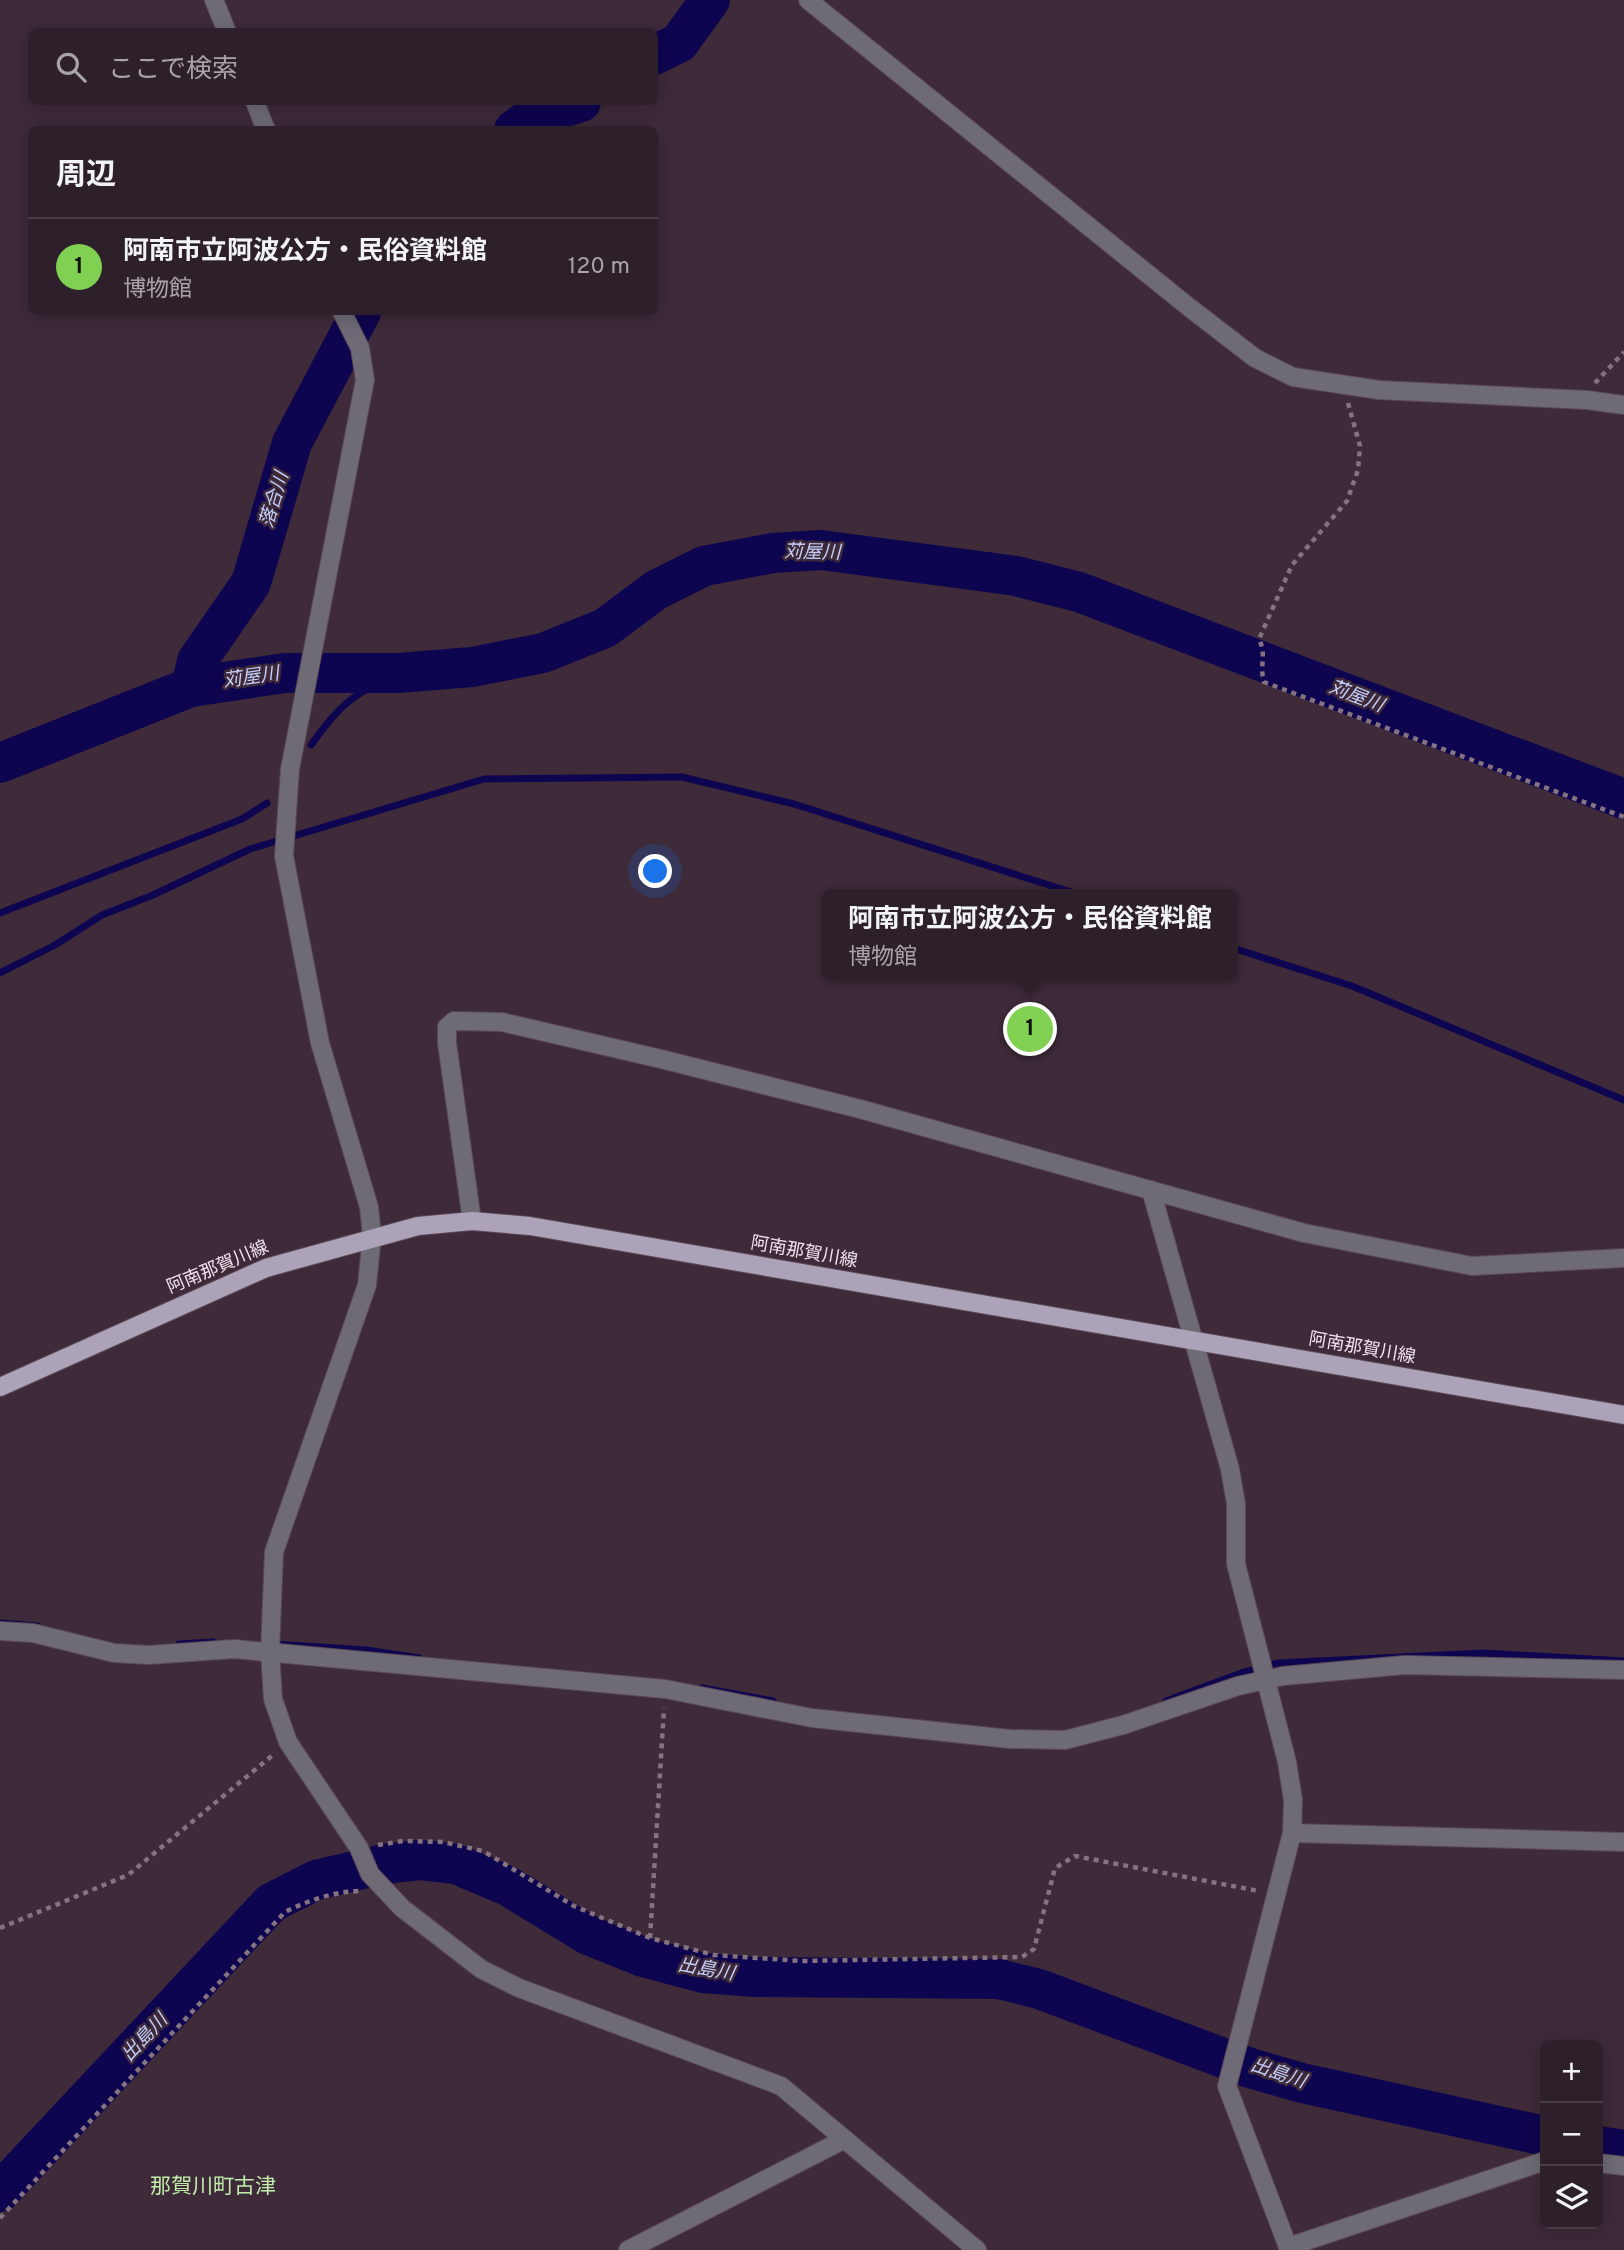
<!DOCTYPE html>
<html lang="ja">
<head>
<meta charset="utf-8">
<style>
	:root { --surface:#2e202b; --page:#3a2d37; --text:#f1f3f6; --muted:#a7a3a9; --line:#493e47; --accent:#80d051 }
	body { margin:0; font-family:Overpass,"Noto Sans JP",sans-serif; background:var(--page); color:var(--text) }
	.controls { position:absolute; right:21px; bottom:21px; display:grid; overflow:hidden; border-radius:10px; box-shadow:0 4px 18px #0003 }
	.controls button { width:63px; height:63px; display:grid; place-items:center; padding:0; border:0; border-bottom:2px solid var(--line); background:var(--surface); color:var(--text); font:35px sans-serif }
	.you { position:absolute; left:656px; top:872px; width:24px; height:24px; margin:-18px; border:5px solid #fff; border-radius:50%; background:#1a73e8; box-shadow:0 0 0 10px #1a73e833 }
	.badge { display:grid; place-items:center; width:46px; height:46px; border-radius:50%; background:var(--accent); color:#111; font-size:23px; font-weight:700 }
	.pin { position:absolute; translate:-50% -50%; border:4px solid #fff; box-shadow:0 2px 7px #0006 }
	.popup { position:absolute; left:822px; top:889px; width:416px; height:91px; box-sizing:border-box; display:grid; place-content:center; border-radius:10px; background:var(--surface); filter:drop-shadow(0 2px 5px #0005); font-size:23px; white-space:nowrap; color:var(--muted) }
	.popup b { font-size:26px; color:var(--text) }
	.popup::after { content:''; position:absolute; left:50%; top:100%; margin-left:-14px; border:14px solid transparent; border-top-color:var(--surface) }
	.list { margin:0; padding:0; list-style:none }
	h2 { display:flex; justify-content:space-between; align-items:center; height:91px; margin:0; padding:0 28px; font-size:30px }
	h2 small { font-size:23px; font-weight:400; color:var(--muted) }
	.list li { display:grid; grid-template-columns:46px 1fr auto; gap:21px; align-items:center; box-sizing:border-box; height:98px; padding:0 28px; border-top:2px solid var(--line) }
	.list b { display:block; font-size:26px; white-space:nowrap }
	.list p { margin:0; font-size:23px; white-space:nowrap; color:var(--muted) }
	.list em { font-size:23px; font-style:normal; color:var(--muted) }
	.icon { flex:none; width:38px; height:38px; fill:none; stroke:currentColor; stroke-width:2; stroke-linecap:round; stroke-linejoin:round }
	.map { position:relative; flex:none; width:1624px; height:2250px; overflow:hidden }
	.search { position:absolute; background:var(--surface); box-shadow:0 4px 18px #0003; left:28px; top:28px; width:630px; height:77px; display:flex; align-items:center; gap:18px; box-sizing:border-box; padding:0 24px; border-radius:10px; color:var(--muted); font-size:26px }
	.panel { position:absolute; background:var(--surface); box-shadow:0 4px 18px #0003; left:28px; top:126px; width:630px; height:189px; border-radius:10px }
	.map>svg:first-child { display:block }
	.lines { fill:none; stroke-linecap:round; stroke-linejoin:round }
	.stream { stroke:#0e0550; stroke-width:7 }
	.river { stroke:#0e0550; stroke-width:40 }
	.street-casing { stroke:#5b4856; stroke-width:20 }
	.primary-casing { stroke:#5b4856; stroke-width:20 }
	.path { stroke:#857380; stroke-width:4.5; stroke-dasharray:5 5; stroke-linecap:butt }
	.street { stroke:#6f6b76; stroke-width:18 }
	.primary { stroke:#aca3b9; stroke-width:18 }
	.labels { text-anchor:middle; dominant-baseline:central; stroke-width:5; stroke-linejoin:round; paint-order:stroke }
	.street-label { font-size:18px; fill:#f1e3ed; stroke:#3e2a39 }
	.water-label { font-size:19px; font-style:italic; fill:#c3cffa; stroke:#3e2a39 }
	.quarter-label { font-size:21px; fill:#bfeca9; stroke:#3e2a39 }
</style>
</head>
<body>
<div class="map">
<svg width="1624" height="2250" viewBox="0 0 1624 2250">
	<rect width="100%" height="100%" fill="#3e2a39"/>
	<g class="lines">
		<!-- stream -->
		<path class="stream" d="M311,745C340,704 353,694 399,673
			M0,913L242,819L267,803
			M1233,948L1352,986L1624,1100
			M0,973L55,945L102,915L153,895L250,849L484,779L682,777L794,804L1077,894
			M1,1623L37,1626
			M179,1644L213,1642
			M274,1644L366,1650L419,1658
			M702,1688L773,1701
			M1166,1701L1241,1673L1278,1663L1483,1653L1624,1661"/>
		<!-- river -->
		<path class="river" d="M654,55L679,43L710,0
			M514,130L529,119L581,102
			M191,687L197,661L251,583L292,443L361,312
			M0,763L191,687L285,673H399L472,667L543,653L605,628L656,590L704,566L773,553L821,550L1016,576L1079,592L1624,799
			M1598,2146L1624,2150
			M0,2192L271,1903L316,1880L384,1864L420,1860L456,1864L508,1886L588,1935L643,1957L703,1973L755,1977L999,1979L1039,1989L1250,2068L1302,2083L1545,2136"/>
		<!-- street casing -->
		<g class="street-casing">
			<path id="street" d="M214,0L227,32
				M808,0L1190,308L1255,358L1293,377L1379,390L1587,400L1624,405
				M255,102L266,130
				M342,312L360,348L365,380L290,769L284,856L320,1043L369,1207L372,1236L367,1285L274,1552L270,1652L273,1699L288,1742L359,1848L370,1874L402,1908L481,1969L519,1988L781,2086L977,2250
				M1151,1190L1230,1469L1236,1504V1564L1287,1762L1293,1800L1292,1833L1227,2086L1288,2247L1545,2161
				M472,1221L447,1043V1027L454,1021L502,1022L661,1059L860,1109L1304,1233L1472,1266L1624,1258
				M0,1631L33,1633L114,1653L149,1655L234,1649L665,1689L812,1718L1010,1739L1065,1740L1123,1725L1238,1686L1283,1676L1405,1665L1624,1670
				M1292,1833L1624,1842
				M1598,2163L1624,2166
				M628,2250L845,2139"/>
		</g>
		<!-- primary casing -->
		<g class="primary-casing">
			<path id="primary" d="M0,1387L266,1268L418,1226L472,1221L530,1226L1624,1415"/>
		</g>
		<!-- path -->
		<path class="path" d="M1595,383L1624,352
			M1348,403L1360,446L1358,470L1347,501L1292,565L1259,639C1267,655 1259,666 1264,682L1624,817
			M378,1845L403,1841L443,1842L483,1851L574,1906L650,1938L714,1955L801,1961L1022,1957L1034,1949L1055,1868L1075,1856L1259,1891
			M0,1928L128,1875L274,1754
			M650,1938L664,1708
			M0,2218L285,1912C309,1900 333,1892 359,1891"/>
		<!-- street -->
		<use href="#street" class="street"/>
		<!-- primary -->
		<use href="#primary" class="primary"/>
	</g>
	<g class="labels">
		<!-- street labels -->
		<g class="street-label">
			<text transform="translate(804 1253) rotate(10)">阿南那賀川線</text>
			<text transform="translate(218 1268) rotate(-23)">阿南那賀川線</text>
			<text transform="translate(1362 1349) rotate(10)">阿南那賀川線</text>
		</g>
		<!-- water labels -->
		<g class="water-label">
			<text transform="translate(275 500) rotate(-73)">落合川</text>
			<text transform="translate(812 553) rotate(1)">苅屋川</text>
			<text transform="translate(251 678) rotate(-8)">苅屋川</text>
			<text transform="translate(1356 697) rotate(21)">苅屋川</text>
			<text transform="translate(706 1970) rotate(10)">出島川</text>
			<text transform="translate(145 2038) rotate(-47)">出島川</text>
			<text transform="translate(1278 2074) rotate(19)">出島川</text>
		</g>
		<!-- quarter labels -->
		<g class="quarter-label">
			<text x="213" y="2187">那賀川町古津</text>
		</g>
	</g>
</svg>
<div class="controls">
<button>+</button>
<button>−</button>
<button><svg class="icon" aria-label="layers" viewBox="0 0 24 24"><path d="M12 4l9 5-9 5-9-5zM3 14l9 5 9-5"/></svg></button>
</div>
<div class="you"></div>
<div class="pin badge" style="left:1030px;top:1029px">1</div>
<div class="popup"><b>阿南市立阿波公方・民俗資料館</b>博物館</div>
<div class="search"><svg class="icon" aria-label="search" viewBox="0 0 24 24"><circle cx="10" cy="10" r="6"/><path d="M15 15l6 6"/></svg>ここで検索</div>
<section class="panel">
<h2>周辺<small></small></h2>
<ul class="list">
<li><span class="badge">1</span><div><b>阿南市立阿波公方・民俗資料館</b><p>博物館</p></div><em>120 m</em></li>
</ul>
</section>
</div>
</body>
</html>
